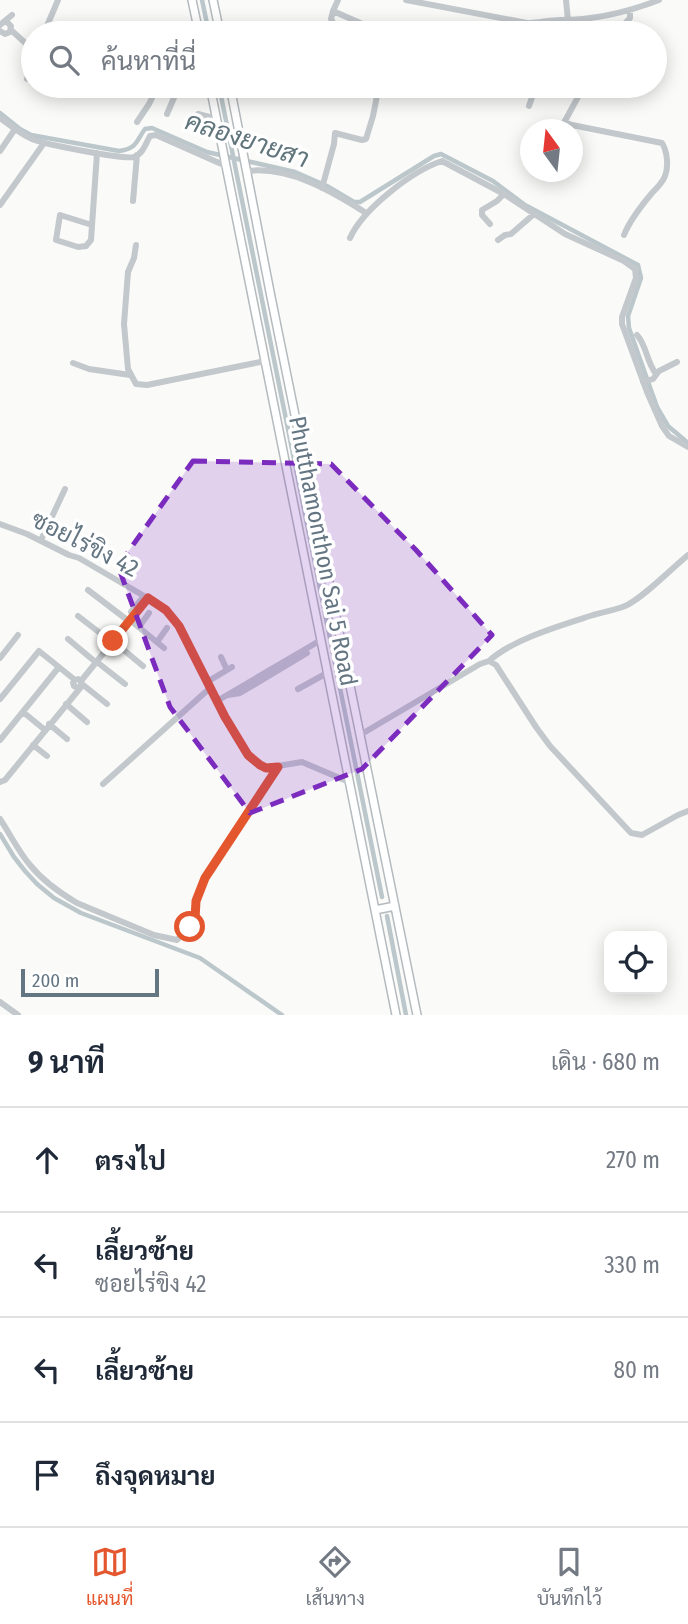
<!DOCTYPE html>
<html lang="th">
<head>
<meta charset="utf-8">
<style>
	:root { --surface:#fff; --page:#f2f2f3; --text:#1f2937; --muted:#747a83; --line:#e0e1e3; --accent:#e4572e }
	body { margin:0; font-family:"Fira Sans Condensed",Sarabun,sans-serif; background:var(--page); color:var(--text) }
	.controls { position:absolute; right:21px; bottom:21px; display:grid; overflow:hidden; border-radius:14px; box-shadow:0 4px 18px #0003 }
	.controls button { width:63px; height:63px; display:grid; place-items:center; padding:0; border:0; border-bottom:2px solid var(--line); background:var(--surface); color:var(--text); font:35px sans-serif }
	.compass { position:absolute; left:520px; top:119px; width:63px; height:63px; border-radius:50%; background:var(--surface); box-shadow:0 4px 18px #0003; rotate:345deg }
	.scale { position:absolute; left:21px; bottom:18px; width:138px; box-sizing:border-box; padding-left:7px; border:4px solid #657683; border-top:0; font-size:19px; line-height:24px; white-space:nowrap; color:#657683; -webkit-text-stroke:5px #fff; paint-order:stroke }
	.stop { position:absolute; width:21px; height:21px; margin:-16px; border:5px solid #e4572e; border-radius:50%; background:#fff }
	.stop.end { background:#e4572e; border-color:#fff; box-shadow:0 2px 7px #0008 }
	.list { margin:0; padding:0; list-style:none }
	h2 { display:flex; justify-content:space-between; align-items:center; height:91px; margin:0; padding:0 28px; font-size:30px }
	h2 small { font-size:23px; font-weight:400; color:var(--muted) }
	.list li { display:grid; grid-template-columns:46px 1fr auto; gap:21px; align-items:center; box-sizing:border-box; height:105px; padding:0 28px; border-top:2px solid var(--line) }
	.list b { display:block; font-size:26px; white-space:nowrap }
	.list p { margin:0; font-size:23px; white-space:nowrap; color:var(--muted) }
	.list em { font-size:23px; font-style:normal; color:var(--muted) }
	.icon { flex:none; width:38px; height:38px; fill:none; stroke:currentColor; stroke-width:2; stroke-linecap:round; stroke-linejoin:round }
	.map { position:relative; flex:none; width:688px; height:1015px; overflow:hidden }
	.search { position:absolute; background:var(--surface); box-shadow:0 4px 18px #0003; left:21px; right:21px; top:21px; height:77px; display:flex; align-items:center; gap:18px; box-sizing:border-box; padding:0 24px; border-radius:38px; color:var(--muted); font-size:26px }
	.sheet { height:511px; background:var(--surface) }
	nav { display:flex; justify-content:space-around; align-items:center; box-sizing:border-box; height:98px; border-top:2px solid var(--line); background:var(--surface); font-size:19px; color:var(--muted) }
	nav a { display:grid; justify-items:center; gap:4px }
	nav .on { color:var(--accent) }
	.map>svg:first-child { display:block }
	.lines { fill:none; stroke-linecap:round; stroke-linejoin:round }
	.canal { stroke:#bbc7cb; stroke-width:4.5 }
	.major-casing { stroke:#b5babe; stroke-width:10 }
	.minor { stroke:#c3c8cc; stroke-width:6 }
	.major { stroke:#fff; stroke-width:7 }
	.route { stroke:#e4572e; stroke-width:9 }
	.marked { fill:#7b2cbf; fill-opacity:0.2; stroke:#7b2cbf; stroke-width:5; stroke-dasharray:14 9; stroke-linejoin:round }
	.labels { text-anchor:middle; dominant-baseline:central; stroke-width:7; stroke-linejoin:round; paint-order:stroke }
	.street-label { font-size:24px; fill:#657683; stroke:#fff }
	.water-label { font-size:26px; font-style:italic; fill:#60757c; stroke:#fff }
</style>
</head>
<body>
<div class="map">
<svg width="688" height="1015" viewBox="0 0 688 1015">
	<rect width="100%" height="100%" fill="#fafaf8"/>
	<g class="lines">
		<!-- canal -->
		<path class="canal" d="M202,0L209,33
			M219,86L382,897
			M0,113L20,129L31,135L119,151C137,149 136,141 145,129L152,128L207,152L295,172L327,186L354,202H360L434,156L441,154L493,181L525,205L638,265L641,278L628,316L629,328L657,407L668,426L688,443
			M0,834L14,857L25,871L37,884L54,898L81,913L200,958L282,1015
			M387,916L406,1015"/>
		<!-- major casing -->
		<g class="major-casing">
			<path id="major" d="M192,0L199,33
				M213,0L220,33
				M210,86L396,1015
				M230,86L271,297L417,1015
				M375,910L395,906"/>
		</g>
		<!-- minor -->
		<path class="minor" d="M338,0L333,11L383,33
			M406,0L527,23C539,23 549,20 561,20C594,20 628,12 659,0
			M566,0L568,21
			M0,25L12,15
			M11,30L33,50
			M0,31L5,34L10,32L11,26L6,21
			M44,33L58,0
			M330,33L334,24L331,19L333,11
			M557,33L560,20
			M616,33L630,18V10
			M27,79L33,62
			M529,106L536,86
			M167,114L176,93
			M0,118C10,125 20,134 32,139C43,144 125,160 134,157C143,154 146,143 150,136L156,135L226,166
			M137,122L149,104L158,86L176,93L181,86
			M564,122L572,125L662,143C667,151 669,166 665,176C663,182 657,188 652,193C641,206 630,220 624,235
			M194,123L198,114L217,119
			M560,130L584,86
			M0,151L15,129
			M247,171C289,166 332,191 366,213
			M322,188L334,144L335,133L362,140L366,139L373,116L379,86
			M133,201L137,155
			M0,205L44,143
			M490,224L482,215V210L497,201L504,194
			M92,225L60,215L56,240L78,247L86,246L91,240L97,153
			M350,238C363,209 412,171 442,161L504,194L565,234L624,261L635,269L636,278L622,317V324L647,392L662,426L669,436L688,447
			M498,240L505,235L511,234L534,214
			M136,245L134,258L128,272L124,324L128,369L136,384L147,385L265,361
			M637,335C647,346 646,361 656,374
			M73,363L89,369L130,375
			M643,382L653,379L659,371L677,362
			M0,524L27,534L69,555L79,558L151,600L170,614L179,627L235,736L253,761L266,768L302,762L349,782
			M41,540L65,489
			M88,590L126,619
			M131,612L144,596
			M78,616L109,640
			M130,620L164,648
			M139,627L149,613
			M68,639L93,660
			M113,641L143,666
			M157,642L167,628
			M221,657L227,670
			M0,658L18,635
			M489,661C513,639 562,625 593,615C604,612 615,610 625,606C642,599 672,568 688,555
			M97,662L125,684
			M81,681L148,598
			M207,682L232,667
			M82,684L107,704
			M298,689L327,673
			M228,695L240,693L307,653
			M0,699L39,651L75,680
			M217,701L321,640
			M66,704L87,722
			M23,712L45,730
			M49,724L67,739
			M360,735L480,664L489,661L496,665L536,727L550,746L631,833L642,835L678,815L688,811
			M0,740L59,667
			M33,745L47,756
			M0,782L5,780L81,687V681L78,679L75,680L73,683L74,686L78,688
			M103,784L210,688
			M0,819C10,834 18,851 30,865C43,881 60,893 77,903L154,935L177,940L190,927L195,919L196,901L205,878L278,767
			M0,1002L18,1015"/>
		<!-- major -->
		<use href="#major" class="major"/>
	</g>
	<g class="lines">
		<!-- route -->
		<path class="route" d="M113,641L148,598L166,610L179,626L225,717L248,755L260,765L266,768L278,767L205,878L196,901L195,919L190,927"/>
	</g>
	<!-- marked area -->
	<path class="marked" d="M193,461L331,464L416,550L492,635L362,769L250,813L170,707L118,566Z"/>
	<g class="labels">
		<!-- street labels -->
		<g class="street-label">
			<text transform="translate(85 544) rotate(27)">ซอยไร่ขิง 42</text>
			<text transform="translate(323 551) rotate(79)">Phutthamonthon Sai 5 Road</text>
		</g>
		<!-- water labels -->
		<g class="water-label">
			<text transform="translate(247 140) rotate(18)">คลองยายสา</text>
		</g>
	</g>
</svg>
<div class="controls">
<button><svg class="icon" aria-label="locate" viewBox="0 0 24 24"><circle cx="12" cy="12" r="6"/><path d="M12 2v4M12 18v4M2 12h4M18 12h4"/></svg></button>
</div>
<svg class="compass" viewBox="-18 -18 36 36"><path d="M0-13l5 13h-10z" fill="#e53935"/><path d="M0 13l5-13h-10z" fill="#747a83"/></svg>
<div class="scale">200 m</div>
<div class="stop" style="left:190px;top:927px"></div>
<div class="stop end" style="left:113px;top:641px"></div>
<div class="search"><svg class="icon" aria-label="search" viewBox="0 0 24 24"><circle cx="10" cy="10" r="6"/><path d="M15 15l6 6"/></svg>ค้นหาที่นี่</div>
</div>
<section class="sheet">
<h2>9 นาที<small>เดิน · 680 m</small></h2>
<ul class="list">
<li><svg class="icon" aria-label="ahead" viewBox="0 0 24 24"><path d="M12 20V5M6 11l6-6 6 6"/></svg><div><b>ตรงไป</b></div><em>270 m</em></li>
<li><svg class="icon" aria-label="left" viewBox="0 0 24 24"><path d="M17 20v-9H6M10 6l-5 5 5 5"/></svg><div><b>เลี้ยวซ้าย</b><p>ซอยไร่ขิง 42</p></div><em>330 m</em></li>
<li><svg class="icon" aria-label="left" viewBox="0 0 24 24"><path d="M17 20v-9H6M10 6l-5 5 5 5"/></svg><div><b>เลี้ยวซ้าย</b></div><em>80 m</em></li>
<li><svg class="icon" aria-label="arrive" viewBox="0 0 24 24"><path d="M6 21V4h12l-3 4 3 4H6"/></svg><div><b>ถึงจุดหมาย</b></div></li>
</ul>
</section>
<nav>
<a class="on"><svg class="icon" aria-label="map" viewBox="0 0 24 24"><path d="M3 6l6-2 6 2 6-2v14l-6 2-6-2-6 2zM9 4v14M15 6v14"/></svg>แผนที่</a>
<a><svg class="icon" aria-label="directions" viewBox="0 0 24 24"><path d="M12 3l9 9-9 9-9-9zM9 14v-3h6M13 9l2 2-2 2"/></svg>เส้นทาง</a>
<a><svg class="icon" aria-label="saved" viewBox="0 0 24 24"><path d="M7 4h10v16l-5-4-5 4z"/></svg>บันทึกไว้</a>
</nav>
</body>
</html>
